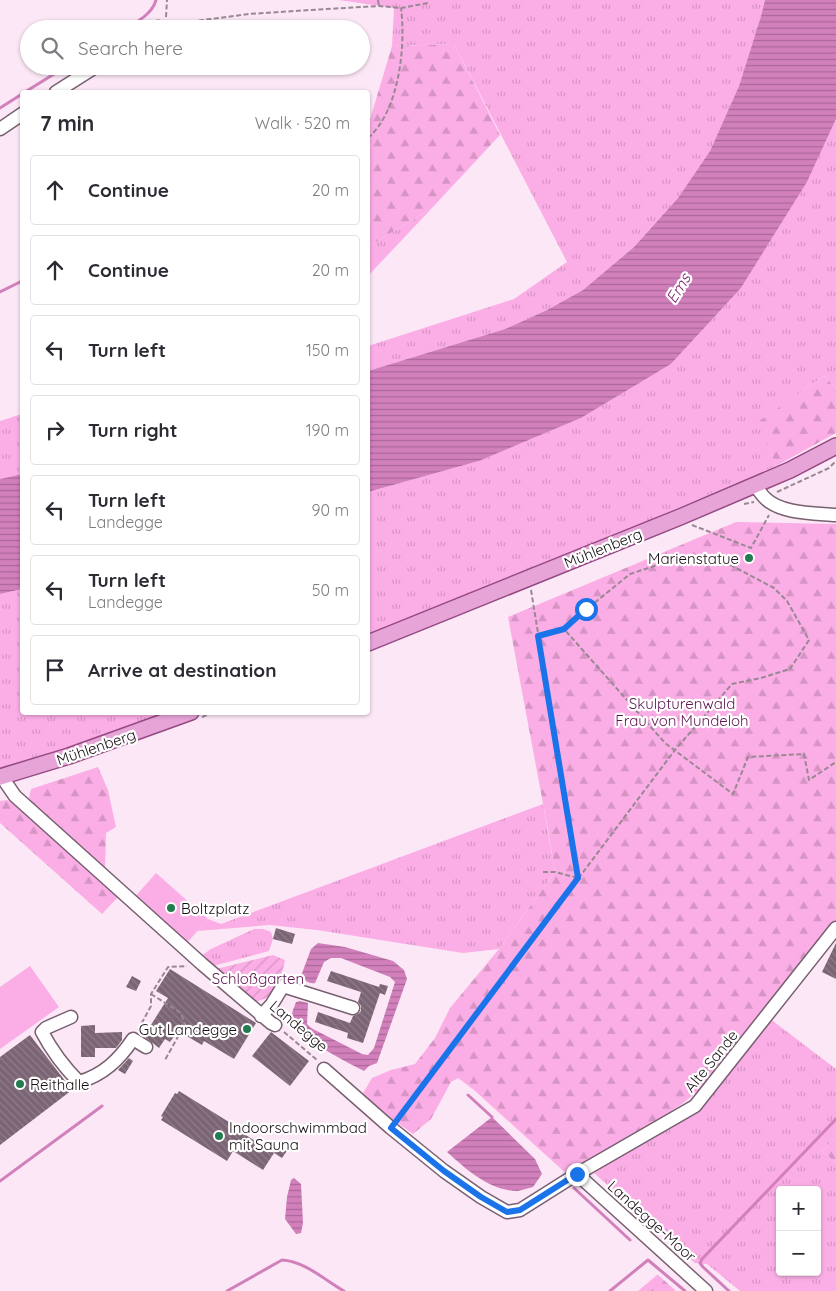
<!DOCTYPE html>
<html lang="en">
<head>
<meta charset="utf-8">
<style>
	:root { --surface:#fff; --page:#f7f7f7; --text:#2b2b33; --muted:#7c7c81; --line:#e1e1e2 }
	body { margin:0; font-family:Quicksand,sans-serif; background:var(--page); color:var(--text) }
	.controls { position:absolute; right:15px; bottom:15px; display:grid; overflow:hidden; border-radius:5px; box-shadow:0 1px 4px #0004 }
	.controls button { width:45px; height:45px; display:grid; place-items:center; padding:0; border:0; border-bottom:1px solid var(--line); background:var(--surface); color:var(--text); font:25px sans-serif }
	.stop { position:absolute; width:15px; height:15px; margin:-11px; border:4px solid #1a73e8; border-radius:50%; background:#fff }
	.stop.end { background:#1a73e8; border-color:#fff; box-shadow:0 1px 5px #0008 }
	.list { margin:0; padding:0; list-style:none }
	h2 { display:flex; justify-content:space-between; align-items:center; height:65px; margin:0; padding:0 20px; font-size:21px }
	h2 small { font-size:16px; font-weight:400; color:var(--muted) }
	.list li { display:grid; grid-template-columns:32px 1fr auto; gap:15px; align-items:center; box-sizing:border-box; height:70px; margin:0 10px 10px; padding:0 10px; border:1px solid var(--line); border-radius:5px }
	.list b { display:block; font-size:19px; white-space:nowrap }
	.list p { margin:0; font-size:16px; white-space:nowrap; color:var(--muted) }
	.list em { font-size:16px; font-style:normal; color:var(--muted) }
	.icon { flex:none; width:28px; height:28px; fill:none; stroke:currentColor; stroke-width:2; stroke-linecap:round; stroke-linejoin:round }
	.map { position:relative; flex:none; width:836px; height:1291px; overflow:hidden }
	.search { position:absolute; background:var(--surface); box-shadow:0 1px 4px #0004; left:20px; top:20px; width:350px; height:55px; display:flex; align-items:center; gap:12px; box-sizing:border-box; padding:0 18px; border-radius:28px; color:var(--muted); font-size:19px }
	.panel { position:absolute; background:var(--surface); box-shadow:0 1px 4px #0004; left:20px; top:90px; width:350px; height:625px; border-radius:5px }
	.map>svg:first-child { display:block }
	.grass { fill:url(#grass-tufts); fill-rule:evenodd }
	.forest { fill:url(#forest-firs) }
	.garden { fill:url(#garden-furrows) }
	.pitch { fill:#fbaee6 }
	.water { fill:url(#water-rules) }
	.lines { fill:none; stroke-linecap:round; stroke-linejoin:round }
	.stream { stroke:#d280bc; stroke-width:3 }
	.building { fill:url(#building-back-hatch) }
	.minor-casing { stroke:#776070; stroke-width:15 }
	.major-casing { stroke:#944982; stroke-width:18 }
	.path { stroke:#988893; stroke-width:2; stroke-dasharray:5 2.5; stroke-linecap:butt }
	.minor { stroke:#fff; stroke-width:12 }
	.major { stroke:#e7a4d7; stroke-width:15 }
	.route { stroke:#1a73e8; stroke-width:6 }
	.poi-dot { fill:#237b50; stroke:#fff; stroke-width:2 }
	.labels { text-anchor:middle; dominant-baseline:central; stroke-width:4.5; stroke-linejoin:round; paint-order:stroke }
	.street-label { font-size:15px; fill:#180f15; stroke:#fff }
	.poi-label { font-size:15px; fill:#180f15; stroke:#fff; text-anchor:start }
	.park-label { font-size:15px; fill:#5f1651; stroke:#fff }
	.water-label { font-size:16px; font-style:italic; fill:#7d1c6a; stroke:#fff }
</style>
</head>
<body>
<div class="map">
<svg width="836" height="1291" viewBox="0 0 836 1291">
	<defs>
		<pattern id="grass-tufts" width="24" height="20" patternUnits="userSpaceOnUse" patternTransform="scale(1.25)"><rect width="24" height="20" fill="#fbaee6"/><path d="M3 7l-1-3M5 7V3M7 7l1-3M15 17l-1-3M17 17v-4M19 17l1-3" fill="none" stroke="#d694c4"/></pattern>
		<pattern id="forest-firs" width="22" height="20" patternUnits="userSpaceOnUse" patternTransform="scale(1.25)"><rect width="22" height="20" fill="#fbaee6"/><path d="M5 1l3.5 6h-7zM16 11l3.5 6h-7z" fill="#d694c4"/></pattern>
		<pattern id="garden-furrows" width="10" height="10" patternUnits="userSpaceOnUse" patternTransform="scale(1.25)"><rect width="10" height="10" fill="#fbaee6"/><path d="M-1 1l2-2M0 10L10 0M9 11l2-2" fill="none" stroke="#d694c4"/></pattern>
		<pattern id="water-rules" width="6" height="5" patternUnits="userSpaceOnUse" patternTransform="scale(1.25)"><rect width="6" height="5" fill="#d280bc"/><path d="M0 2.5h6" fill="none" stroke="#a96798"/></pattern>
		<pattern id="building-back-hatch" width="6" height="6" patternUnits="userSpaceOnUse" patternTransform="scale(1.25)"><rect width="6" height="6" fill="#7b6474"/><path d="M-1 5l2 2M0 0l6 6M5-1l2 2" fill="none" stroke="#8e7d89"/></pattern>
	</defs>
	<rect width="100%" height="100%" fill="#fce7f6"/>
	<!-- grass -->
	<path class="grass" d="M339,0H765L761,16L739,86L710,151L678,198L634,247L583,290L547,310L505,329L368,371V346L514,299L567,262L454,44L392,46L394,8Z
		M836,119V388L824,376L760,421L776,466L629,529L368,635V492L479,461L581,418L671,364L741,288L807,182Z
		M432,208L368,276V247Z
		M22,414V474L0,479V421Z
		M22,589V712L172,713L30,762L0,770V594Z
		M543,804L555,872L499,949L463,953L317,930L270,925L197,931L208,919L221,924Z
		M254,929H263L271,932L273,939L269,951L213,966L201,956L211,949Z
		M769,1018L836,1069V1137L822,1151L836,1163V1291H740L707,1264L695,1263L594,1173L704,1104ZM780,1190H817V1272H780Z"/>
	<!-- forest -->
	<path class="forest" d="M454,44L500,135L432,208L368,247V126L392,46Z
		M824,376L836,388V433L776,466L759,421Z
		M736,522L836,524V926L716,1076L682,1104L570,1177L474,1090L458,1078L451,1082L431,1119L413,1134L375,1107L363,1093L372,1078L391,1070L415,1064L435,1038L450,1008L499,949L555,872L548,830L508,617Z
		M98,767L108,790L116,827L106,833L105,871L34,805L29,798L31,789Z
		M7,800L16,805L119,896L102,914L0,823V801Z
		M836,1137V1163L822,1151Z
		M657,1274L676,1291H638L657,1275Z"/>
	<!-- garden -->
	<path class="garden" d="M273,955L285,960C283,972 278,988 268,997C265,999 260,1000 256,1002L216,969Z"/>
	<!-- pitch -->
	<path class="pitch" d="M156,873L208,919L186,944L134,898Z
		M30,966L59,1007L0,1049V987Z"/>
	<!-- water -->
	<path class="water" d="M765,0H836V119L807,182L741,288L671,364L581,418L479,461L368,492V371L505,329L547,310L583,290L634,247L678,198L710,151L739,86L761,16Z
		M22,474V589L0,594V479Z
		M318,943L345,947L393,961L404,970L407,979L377,1063L369,1066L364,1071C345,1061 303,1041 293,1021C290,1015 294,1008 296,1002L300,1001L308,1003L307,1024L311,1028L362,1054L368,1055L374,1048L395,982L390,977L341,958H331L324,962L315,983C309,984 305,981 301,976L311,949Z
		M492,1117L535,1159L542,1174L533,1187C528,1188 523,1190 518,1191C490,1191 467,1170 447,1152Z
		M294,1178L301,1184L303,1223L301,1233L296,1234L285,1219L287,1197L291,1180Z"/>
	<g class="lines">
		<!-- stream -->
		<path class="stream" d="M126,29C138,21 152,14 156,0
			M25,92L67,66
			M0,108L22,94
			M0,292L22,281
			M468,1095L492,1117
			M0,1181L102,1106
			M574,1188L630,1240
			M227,1291L282,1260C304,1261 325,1280 344,1291
			M610,1291L648,1260L685,1291
			M729,1291L703,1267L700,1263L702,1259L836,1119"/>
	</g>
	<!-- building -->
	<path class="building" d="M276,928L295,934L292,944L273,939Z
		M836,943V979L822,972Z
		M170,969L256,1023L234,1059L204,1041L202,1045L178,1031L170,1042L165,1039L159,1048L144,1036L168,998L156,991Z
		M331,971L379,987L380,984L388,986L385,995L380,993L363,1043L347,1038L348,1033L315,1022L318,1012L350,1023L353,1016L358,1014L361,1011V1006L358,1002L361,992L327,981Z
		M132,976L141,981L136,991L126,987Z
		M95,1025V1033L122,1032V1040L116,1048H95V1057H81V1026Z
		M271,1032L309,1061L290,1086L252,1056Z
		M30,1035L72,1090L0,1145V1057Z
		M129,1058L133,1061L125,1074L118,1070Z
		M179,1091L245,1132L244,1134L274,1153L263,1170L233,1151L227,1161L161,1120L163,1117L161,1116L175,1093L177,1094Z
		M280,1142L289,1148L282,1158L274,1153Z"/>
	<g class="lines">
		<!-- minor casing -->
		<g class="minor-casing">
			<path id="minor" d="M156,29L158,27
				M56,92L97,66
				M0,129L22,114
				M755,485C758,489 761,494 765,498C781,514 814,513 836,515
				M4,776L6,783L15,796L202,964L271,1023L275,1025
				M261,1016L272,1004L283,986L353,1008
				M71,1017L46,1028L42,1032C52,1051 64,1067 79,1082C103,1075 119,1060 133,1039L146,1047
				M324,1069L391,1128L444,1171L481,1197L507,1212L520,1210L577,1174L695,1106L836,928
				M577,1174L706,1291"/>
		</g>
		<!-- major casing -->
		<g class="major-casing">
			<path id="major" d="M368,643L680,517L790,470L836,446
				M0,777L69,756L191,712"/>
		</g>
		<!-- path -->
		<path class="path" d="M378,0L379,6
			M166,17L167,0
			M169,22H188L249,14L310,10L379,6L401,8L428,3
			M368,138C399,111 406,47 401,8
			M777,492L829,468L835,462
			M744,504L754,502
			M692,525L751,548L769,515
			M531,590L578,878L555,872H542
			M538,636L564,629L665,743L733,794L748,757L804,754L809,780L836,762
			M202,717L214,712
			M151,994L181,1013L185,1024L165,1060
			M138,1030L151,1006V994L168,967L187,966
			M284,1032L317,1060
			M398,1118L675,750L732,684L761,678L790,669L809,640L787,601L774,588L723,561L703,556L673,560L630,574L587,609L564,629"/>
		<!-- minor -->
		<use href="#minor" class="minor"/>
		<!-- major -->
		<use href="#major" class="major"/>
	</g>
	<g class="lines">
		<!-- route -->
		<path class="route" d="M577,1174L520,1210L507,1212L481,1197L444,1171L391,1128L578,878L538,636L564,629L586,609"/>
	</g>
	<!-- markers -->
	<g class="poi-dot">
		<circle cx="749" cy="558" r="5"/>
		<circle cx="171" cy="908" r="5"/>
		<circle cx="247" cy="1029" r="5"/>
		<circle cx="20" cy="1084" r="5"/>
		<circle cx="219" cy="1136" r="5"/>
	</g>
	<g class="labels">
		<!-- street labels -->
		<g class="street-label">
			<text transform="translate(603 548) rotate(-22)">Mühlenberg</text>
			<text transform="translate(96 747) rotate(-19)">Mühlenberg</text>
			<text transform="translate(299 1026) rotate(40)">Landegge</text>
			<text transform="translate(711 1061) rotate(-51)">Alte Sande</text>
			<text transform="translate(652 1221) rotate(42)">Landegge-Moor</text>
		</g>
		<!-- poi labels -->
		<g class="poi-label">
			<text x="739" y="558" text-anchor="end">Marienstatue</text>
			<text x="181" y="908">Boltzplatz</text>
			<text x="237" y="1029" text-anchor="end">Gut Landegge</text>
			<text x="30" y="1084">Reithalle</text>
			<text x="229" y="1127">Indoorschwimmbad<tspan x="229" dy="17">mit Sauna</tspan></text>
		</g>
		<!-- park labels -->
		<g class="park-label">
			<text x="682" y="703">Skulpturenwald<tspan x="682" dy="17">Frau von Mundeloh</tspan></text>
			<text x="258" y="978">Schloßgarten</text>
		</g>
		<!-- water labels -->
		<g class="water-label">
			<text transform="translate(678 288) rotate(-58)">Ems</text>
		</g>
	</g>
</svg>
<div class="controls">
<button>+</button>
<button>−</button>
</div>
<div class="stop" style="left:586px;top:609px"></div>
<div class="stop end" style="left:577px;top:1174px"></div>
<div class="search"><svg class="icon" aria-label="search" viewBox="0 0 24 24"><circle cx="10" cy="10" r="6"/><path d="M15 15l6 6"/></svg>Search here</div>
<section class="panel">
<h2>7 min<small>Walk · 520 m</small></h2>
<ul class="list">
<li><svg class="icon" aria-label="ahead" viewBox="0 0 24 24"><path d="M12 20V5M6 11l6-6 6 6"/></svg><div><b>Continue</b></div><em>20 m</em></li>
<li><svg class="icon" aria-label="ahead" viewBox="0 0 24 24"><path d="M12 20V5M6 11l6-6 6 6"/></svg><div><b>Continue</b></div><em>20 m</em></li>
<li><svg class="icon" aria-label="left" viewBox="0 0 24 24"><path d="M17 20v-9H6M10 6l-5 5 5 5"/></svg><div><b>Turn left</b></div><em>150 m</em></li>
<li><svg class="icon" aria-label="right" viewBox="0 0 24 24"><path d="M7 20v-9h11M14 6l5 5-5 5"/></svg><div><b>Turn right</b></div><em>190 m</em></li>
<li><svg class="icon" aria-label="left" viewBox="0 0 24 24"><path d="M17 20v-9H6M10 6l-5 5 5 5"/></svg><div><b>Turn left</b><p>Landegge</p></div><em>90 m</em></li>
<li><svg class="icon" aria-label="left" viewBox="0 0 24 24"><path d="M17 20v-9H6M10 6l-5 5 5 5"/></svg><div><b>Turn left</b><p>Landegge</p></div><em>50 m</em></li>
<li><svg class="icon" aria-label="arrive" viewBox="0 0 24 24"><path d="M6 21V4h12l-3 4 3 4H6"/></svg><div><b>Arrive at destination</b></div></li>
</ul>
</section>
</div>
</body>
</html>
